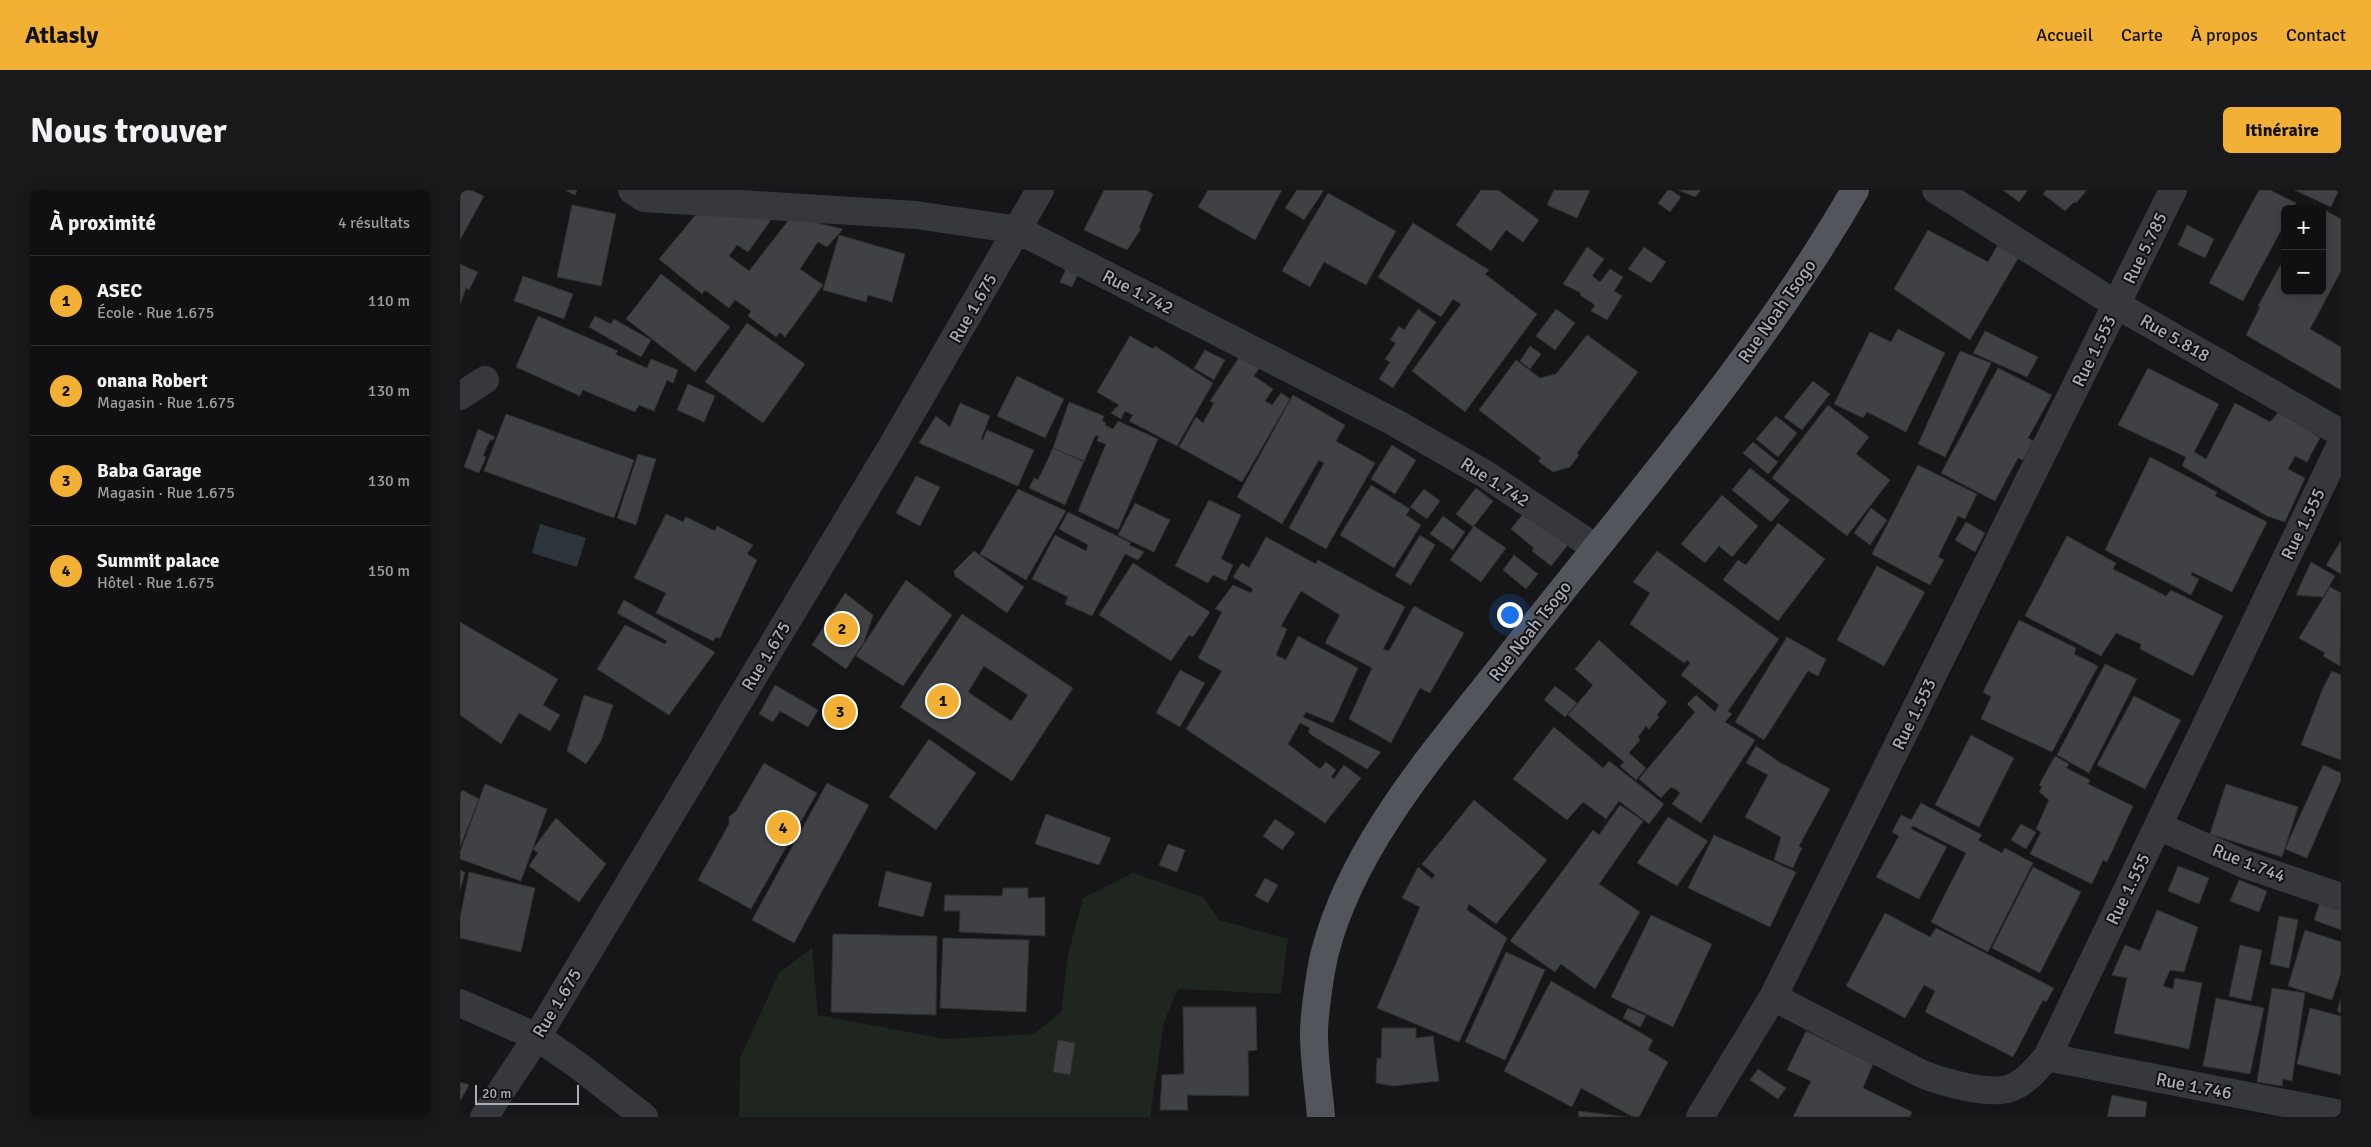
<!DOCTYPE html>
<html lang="fr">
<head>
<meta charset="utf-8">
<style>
	:root { --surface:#101012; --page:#19191b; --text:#f1f3f6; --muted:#9c9d9f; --line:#303032; --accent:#f2b134 }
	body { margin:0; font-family:Signika,sans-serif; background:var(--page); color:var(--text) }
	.controls { position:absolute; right:15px; top:15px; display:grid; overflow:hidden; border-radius:8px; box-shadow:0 2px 12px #0003 }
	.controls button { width:45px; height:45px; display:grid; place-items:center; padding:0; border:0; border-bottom:1px solid var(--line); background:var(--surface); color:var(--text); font:25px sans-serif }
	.scale { position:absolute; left:15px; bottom:12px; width:104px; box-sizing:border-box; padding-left:5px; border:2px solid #a8adb8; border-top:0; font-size:14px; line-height:18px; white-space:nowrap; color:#a8adb8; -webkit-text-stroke:4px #111113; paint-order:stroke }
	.you { position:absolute; left:1049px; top:424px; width:18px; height:18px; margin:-12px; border:4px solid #fff; border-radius:50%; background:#1a73e8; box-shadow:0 0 0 8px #1a73e833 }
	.badge { display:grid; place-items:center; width:32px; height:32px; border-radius:50%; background:var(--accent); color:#111; font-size:16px; font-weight:700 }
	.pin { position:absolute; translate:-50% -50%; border:2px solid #fff; box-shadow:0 1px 5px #0006 }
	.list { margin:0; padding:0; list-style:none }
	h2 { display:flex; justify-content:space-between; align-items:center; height:65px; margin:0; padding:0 20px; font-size:21px }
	h2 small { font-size:16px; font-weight:400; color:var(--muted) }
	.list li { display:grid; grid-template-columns:32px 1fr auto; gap:15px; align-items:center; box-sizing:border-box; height:90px; padding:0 20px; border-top:1px solid var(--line) }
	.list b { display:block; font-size:19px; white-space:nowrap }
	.list p { margin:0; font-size:16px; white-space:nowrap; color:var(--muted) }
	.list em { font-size:16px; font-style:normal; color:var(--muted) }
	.map { position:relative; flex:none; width:1881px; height:927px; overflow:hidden; border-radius:8px }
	header { display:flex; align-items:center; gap:30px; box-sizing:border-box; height:70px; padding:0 25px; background:var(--accent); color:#111 }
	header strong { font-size:24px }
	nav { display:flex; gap:28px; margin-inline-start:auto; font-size:18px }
	.intro { display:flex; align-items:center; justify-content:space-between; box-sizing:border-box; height:120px; padding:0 30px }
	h1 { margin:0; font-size:35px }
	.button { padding:12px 22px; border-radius:8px; background:var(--accent); color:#111; font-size:18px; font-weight:700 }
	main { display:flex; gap:30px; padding:0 30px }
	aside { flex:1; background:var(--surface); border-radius:8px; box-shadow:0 2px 12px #0003 }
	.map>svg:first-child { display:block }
	.green { fill:#1e261f }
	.water { fill:#2c353c }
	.building { fill:#404145; stroke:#303034; fill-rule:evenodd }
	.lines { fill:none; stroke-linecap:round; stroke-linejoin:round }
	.minor { stroke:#37383d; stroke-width:28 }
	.major { stroke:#53555c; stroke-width:28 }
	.labels { text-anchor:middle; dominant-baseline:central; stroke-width:4; stroke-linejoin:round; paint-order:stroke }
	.street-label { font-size:18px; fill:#a8adb8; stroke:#111113 }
</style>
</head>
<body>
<header>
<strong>Atlasly</strong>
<nav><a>Accueil</a><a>Carte</a><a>À propos</a><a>Contact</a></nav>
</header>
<div class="intro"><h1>Nous trouver</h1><a class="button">Itinéraire</a></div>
<main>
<aside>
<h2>À proximité<small>4 résultats</small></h2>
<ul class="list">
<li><span class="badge">1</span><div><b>ASEC</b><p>École · Rue 1.675</p></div><em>110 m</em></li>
<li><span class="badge">2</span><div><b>onana Robert</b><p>Magasin · Rue 1.675</p></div><em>130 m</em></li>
<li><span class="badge">3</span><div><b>Baba Garage</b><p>Magasin · Rue 1.675</p></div><em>130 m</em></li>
<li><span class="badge">4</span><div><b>Summit palace</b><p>Hôtel · Rue 1.675</p></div><em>150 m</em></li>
</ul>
</aside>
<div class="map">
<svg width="1881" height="927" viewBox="0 0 1881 927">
	<rect width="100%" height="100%" fill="#161618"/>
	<!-- green -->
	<path class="green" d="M673,683L743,707L759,730L828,749L821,804L718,799L704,832L690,927H279L280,868L319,783L352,758L358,825L484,849L574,844L601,822L608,765L623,708Z"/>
	<!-- water -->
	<path class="water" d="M80,334L126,348L117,377L72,363Z"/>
	<!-- building -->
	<path class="building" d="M0,0H11L24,6L0,50Z
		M105,0H117L115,5Z
		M644,0H686L693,4L679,38L681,39L667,60L624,40Z
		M748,0H822L795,50L738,17Z
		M837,0H864L844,30L825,18Z
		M1021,0H1038L1079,30L1063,52L1046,40L1031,61L996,35Z
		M1094,0H1130L1117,28L1087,15Z
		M1208,0H1211L1221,7L1210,22L1198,13Z
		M1218,0H1241L1235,7Z
		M1543,0H1568L1559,12Z
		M1586,0H1627L1616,13L1614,12L1605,21L1583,4Z
		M1799,0H1810L1836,13L1832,19H1825V33L1783,111L1749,93Z
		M1834,0H1879L1871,17Z
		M868,3L936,41L906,95L864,72L850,97L822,81Z
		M1854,14L1881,29V81L1850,139L1881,157V200L1786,145L1800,117L1798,116L1825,67V101H1862V19H1851Z
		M112,15L156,24L141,96L97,87Z
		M239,21L301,23L311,30L288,62L277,55L269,66L289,81L331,27L383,39L367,57L358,52L340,79L363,95L325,147L320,142L316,147L288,126L291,121L275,110L269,118L245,100L242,104L199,69Z
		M953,33L1029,80L1025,84L1077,124L1005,222L952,181L1001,114L993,109L981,127L918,87Z
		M1727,35L1754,49L1745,68L1718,55Z
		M1468,40L1528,72L1539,53L1560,65L1510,150L1434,99Z
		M379,45L445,64L432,112L408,105L406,112L363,100Z
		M1127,57L1144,69L1132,86L1140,92L1150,79L1163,87L1154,101L1162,106L1147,130L1131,121L1135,115L1120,105L1121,103L1103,94Z
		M1184,57L1206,72L1191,93L1168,79Z
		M0,74L18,82L9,100L6,98L0,115Z
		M606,79L618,84L612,97L600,92Z
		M201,84L270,137L235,182L166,129Z
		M63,86L113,104L104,129L54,111Z
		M958,119L976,132L933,198L919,189L930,172L925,169L936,153L930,150L939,136L944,140Z
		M1096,119L1115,133L1095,160L1076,146Z
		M78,126L158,161L155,164L187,178L191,169L218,180L213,193L207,190L194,221L179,215L175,222L123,200L120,206L56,177Z
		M135,126L151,134L154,129L191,150L181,167L129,137Z
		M287,133L345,174L303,233L245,192Z
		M1438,139L1485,163L1446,242L1407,222L1403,228L1374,214L1410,142L1431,152Z
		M1525,141L1578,167L1567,187L1513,163Z
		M1127,145L1178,182L1117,263L1119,265L1110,277L1093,282L1078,271L1081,268L1019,220L1056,170L1080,188L1096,184Z
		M670,146L693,159L695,156L753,193L717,256L669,231L673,225L665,221L661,229L651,223L659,215L637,202Z
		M1070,156L1081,164L1070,179L1060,171Z
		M745,160L765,170L754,190L734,178Z
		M1500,161L1531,173L1485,267L1458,254Z
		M780,166L800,177L794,186L813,199L805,211L812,215L821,203L830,209L782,292L719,257L736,227L743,233L754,213L750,211Z
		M1538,178L1592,205L1568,248L1573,251L1563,270L1558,268L1535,311L1481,283Z
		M1688,178L1759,214L1734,262L1746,269L1775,213L1810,232L1825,215L1844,237L1860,248L1847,272L1835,266L1828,279L1845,288L1825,332L1807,326L1722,276L1726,267L1658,235Z
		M557,186L604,209L585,248L537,226Z
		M1353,191L1370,204L1342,240L1324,227Z
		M228,194L255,206L244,232L217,220Z
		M833,205L885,235L876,251L915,273L866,359L829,338L864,273L859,270L822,334L777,307Z
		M609,212L644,226L642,231L646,233L645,235L653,239L658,231L698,249L658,340L618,321L646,254L637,251L639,246H635L624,272L593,258Z
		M500,213L530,226L521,249L523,250L527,240L574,260L558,296L459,253L476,226L490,237Z
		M1368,215L1409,247L1396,264L1430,290L1387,346L1312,288Z
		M46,224L174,270L154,328L24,281Z
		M1316,226L1337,243L1318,267L1296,249Z
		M18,239L35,247L33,250H30L23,266L26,267L19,283L4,277Z
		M1293,252L1318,272L1308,284L1283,263Z
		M932,255L956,270L935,304L911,289Z
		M593,258L624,271L605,315L569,298L574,288L578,290Z
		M178,264L196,269L176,335L157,328Z
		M1690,267L1757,302L1755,306L1807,332L1772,402L1732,382L1731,385L1739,389L1731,405L1645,360Z
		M1458,275L1517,304L1505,329L1498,326L1478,367L1484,370L1470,395L1412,364Z
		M1290,278L1330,310L1311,332L1272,300Z
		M456,286L480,297L460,336L436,323Z
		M911,295L950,319L946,325L961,335L934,378L880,345Z
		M1016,298L1033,311L1013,337L996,324Z
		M558,299L606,321L566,390L520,364Z
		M964,299L980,311L967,329L950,317Z
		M1262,305L1298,336L1272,367L1259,356L1245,373L1221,354Z
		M749,310L781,325L761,369L773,375L766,391L753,385L748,393L715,376Z
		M675,313L710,330L694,362L658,345Z
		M1068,318L1111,351L1091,376L1072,361L1074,358L1051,339Z
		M1411,318L1427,330L1410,355L1394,343Z
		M608,322L671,353L669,355L684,362L678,370L665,364L632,426L605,414L608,407L572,389L595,345L626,361L628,355L599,339Z
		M206,324L223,332L226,327L255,341L257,336L293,355L287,364L297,370L260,448L256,447L253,451L196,423L206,403L174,388Z
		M983,326L1005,342L993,360L970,344Z
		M1506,332L1525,343L1515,362L1495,350Z
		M1318,333L1365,369L1318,431L1263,390L1278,370L1286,375Z
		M1014,336L1046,358L1021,392L990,370Z
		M960,345L975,355L951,395L935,386Z
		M1607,346L1656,373L1653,379L1706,406L1711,400L1763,426L1733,486L1680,459L1681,454L1656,443L1641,466L1565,426Z
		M806,347L856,374L858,370L945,417L923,459L929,461L954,416L1004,443L970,503L960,498L931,553L889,529L912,478L865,453L880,425L841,401L821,436L827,439L816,465L826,470L838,446L898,478L873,533L846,522L843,527L921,562L907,579L853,546L848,542L850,538L840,533L828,554L860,579L866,572L876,580L871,587L874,589L884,575L901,588L865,633L726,539L762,481L738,468L762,422L755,419L773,395L791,403L793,399L773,387L782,373L789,378Z
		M1881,351V384L1866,375Z
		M514,361L564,397L547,423L495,386L494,381Z
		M1197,361L1319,449L1268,521L1272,524L1265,532L1295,550L1241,633L1212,614L1220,603L1217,600L1211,597L1201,608L1179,589L1235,522L1227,514L1236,505L1255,522L1259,515L1221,485L1230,473L1227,470L1224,473L1170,434L1190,403L1173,392Z
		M1054,365L1078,384L1066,399L1043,380Z
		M1851,372L1875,386L1863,407L1836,405Z
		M673,373L750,422L733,447L729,445L711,471L639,425Z
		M1417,376L1465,402L1424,476L1377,450Z
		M446,390L492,425L443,496L396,466Z
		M1870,397L1881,403L1880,476L1863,466L1865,463L1839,448Z
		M385,403L413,425L404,452L386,479L352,455Z
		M164,410L255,462L209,525L137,479L165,435L205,454L207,451L157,423Z
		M502,424L613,498L552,591L440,517ZM524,476L568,505L551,531L508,502Z
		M1559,430L1616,458L1614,464L1638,476L1592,562L1521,529L1531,507L1523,502Z
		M0,432L98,489L83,515L100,525L90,541L59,523L41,554L0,525Z
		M1327,447L1366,469L1358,486L1348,481L1304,550L1275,532Z
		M1139,450L1207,512L1197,525L1199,527L1189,539L1186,536L1178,547L1180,550L1169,563L1186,578L1176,590L1160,576L1164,572L1108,525L1133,495L1115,479Z
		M1645,474L1677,489L1629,583L1597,565Z
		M720,480L745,493L720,537L696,523Z
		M1872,481L1881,485V570L1841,555L1863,498Z
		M315,495L358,520L348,537L320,521L313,532L299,524Z
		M1095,496L1117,513L1105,527L1084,510Z
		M124,505L153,515L141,551L126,574L107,561Z
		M1674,506L1721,530L1685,599L1637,575Z
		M1094,537L1143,578L1149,571L1204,614L1189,634L1159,611L1146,629L1123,612L1107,630L1053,589Z
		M1511,545L1554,568L1519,637L1475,615Z
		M469,549L516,583L476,640L429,607Z
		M1296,556L1319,572L1370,599L1339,656L1342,658L1333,678L1314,670L1321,647L1285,627L1308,585L1286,573Z
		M1595,566L1609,574L1606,578L1630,590L1628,594L1673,616L1647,672L1643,670L1632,694L1570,664L1581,642L1576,639L1589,610L1579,602L1582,597L1579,595Z
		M304,573L357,603L291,719L238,690L269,634V627L276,621Z
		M1863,575L1881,583V590L1847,668L1825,659Z
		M367,593L409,615L334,753L292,730Z
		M25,594L87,619L61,691L0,669V662Z
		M1766,594L1838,617L1822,667L1750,644Z
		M2,600L19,609L0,657V605Z
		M1014,610L1087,670L1036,734L1009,714L1007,720L1047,748L999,852L917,818L960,717L942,708L958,677L972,689L975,685L962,674Z
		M1461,613L1522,645L1518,650L1542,663L1545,658L1573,673L1528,762L1471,732L1506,663L1453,636L1451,639L1487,657L1459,709L1416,687L1439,646L1432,642L1441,625L1451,630Z
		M1160,615L1183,631L1139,694L1180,722L1135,799L1101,774L1095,782L1050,751L1133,640L1139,645Z
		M586,624L651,648L639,675L575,654Z
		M1208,627L1248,651L1217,696L1177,673Z
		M96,628L146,674L119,712L69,676L78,663L73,659Z
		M815,629L835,643L822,660L803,646Z
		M1561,634L1576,642L1566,659L1551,650Z
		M1254,645L1336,682L1310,737L1228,698Z
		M708,654L725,660L717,682L699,675Z
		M1718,676L1749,688L1739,714L1708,701Z
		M1573,677L1621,702L1580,783L1532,758Z
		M0,680L5,682L0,701Z
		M426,681L472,693L463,727L418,716Z
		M9,682L75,698L61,762L0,748V728Z
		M805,688L818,695L808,713L795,706Z
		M1779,690L1807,701L1799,722L1770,711Z
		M543,698H568V708L585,707V746L499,742L500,721H484L485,705L542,706Z
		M1860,712L1881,719V740L1854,730Z
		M1697,720L1738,737L1724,782L1710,780L1703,796L1713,799L1715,788L1742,793L1729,859L1654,843L1667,788L1652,785L1665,755L1680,761Z
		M1425,723L1470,747L1476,738L1594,798L1586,812L1583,810L1553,867L1465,822L1475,801L1464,795L1445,828L1386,796Z
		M1191,725L1252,754L1213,837L1151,807Z
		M1819,726L1838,730L1829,778L1810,774Z
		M1845,740L1881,752V783L1872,810L1828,796Z
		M373,744L477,746L476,825L371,822Z
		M483,748L569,750L566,822L480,818Z
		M1780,755L1802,760L1791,811L1769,806Z
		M1046,762L1085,780L1045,870L1005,852Z
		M1091,791L1193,850L1188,860L1208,872L1179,927H1173L1121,898L1112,917L1044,881Z
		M1812,798L1845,803L1832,891L1823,889L1822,896L1797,892Z
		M1756,808L1804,818L1790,884L1743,876Z
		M1881,808V823L1877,821Z
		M723,817H796L797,860L788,861L789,906L727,905L728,920H700L702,885L724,884Z
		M1168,818L1186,826L1180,837L1163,828Z
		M1850,818L1881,826V885L1837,874Z
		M922,838H956V848L973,846L979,891L933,896L916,893L917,868L921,869Z
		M1346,841L1413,874L1403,898L1452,922L1450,927H1333L1351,891L1327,880Z
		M598,850L615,853L610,885L593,882Z
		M1298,879L1326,898L1318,909L1290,890Z
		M0,892L9,895L0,911Z
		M1652,905L1687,912L1685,927H1647Z
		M1118,921L1168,927H1119Z"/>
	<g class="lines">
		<!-- minor -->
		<path class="minor" d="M172,0L184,8L456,25L558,40L932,231L1025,284L1136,358
			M1476,0L1657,115L1881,243
			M0,206L25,190
			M1698,636L1784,674L1881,707
			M1313,807L1462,884C1482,892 1533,907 1553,897C1567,891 1577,878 1587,867L1881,254
			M0,813L77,847L119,876L184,927
			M1587,867L1881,924
			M24,927L77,847L435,251L580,0
			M1240,927L1313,807L1713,0"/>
		<!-- major -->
		<path class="major" d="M861,927C859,900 854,872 854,844C854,825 860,782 865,762C893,653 979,557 1047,470C1167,316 1298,169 1395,0"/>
	</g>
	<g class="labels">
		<!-- street labels -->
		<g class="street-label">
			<text transform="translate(1685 58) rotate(-64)">Rue 5.785</text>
			<text transform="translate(678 102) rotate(27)">Rue 1.742</text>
			<text transform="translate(513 118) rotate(-60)">Rue 1.675</text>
			<text transform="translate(1317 121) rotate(-55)">Rue Noah Tsogo</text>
			<text transform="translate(1715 148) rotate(30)">Rue 5.818</text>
			<text transform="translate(1634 161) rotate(-64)">Rue 1.553</text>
			<text transform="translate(1035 292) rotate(32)">Rue 1.742</text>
			<text transform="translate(1843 334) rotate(-64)">Rue 1.555</text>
			<text transform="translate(1070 441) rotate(-52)">Rue Noah Tsogo</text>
			<text transform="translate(306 466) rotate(-59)">Rue 1.675</text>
			<text transform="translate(1454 524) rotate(-64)">Rue 1.553</text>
			<text transform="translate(1789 673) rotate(21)">Rue 1.744</text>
			<text transform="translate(1668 699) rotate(-64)">Rue 1.555</text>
			<text transform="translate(97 813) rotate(-59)">Rue 1.675</text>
			<text transform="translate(1734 896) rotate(11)">Rue 1.746</text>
		</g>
	</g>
</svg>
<div class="controls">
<button>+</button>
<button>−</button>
</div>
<div class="scale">20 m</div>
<div class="you"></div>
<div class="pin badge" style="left:483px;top:511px">1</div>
<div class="pin badge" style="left:382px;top:439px">2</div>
<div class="pin badge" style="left:380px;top:522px">3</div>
<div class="pin badge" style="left:323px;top:638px">4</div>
</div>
</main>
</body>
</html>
